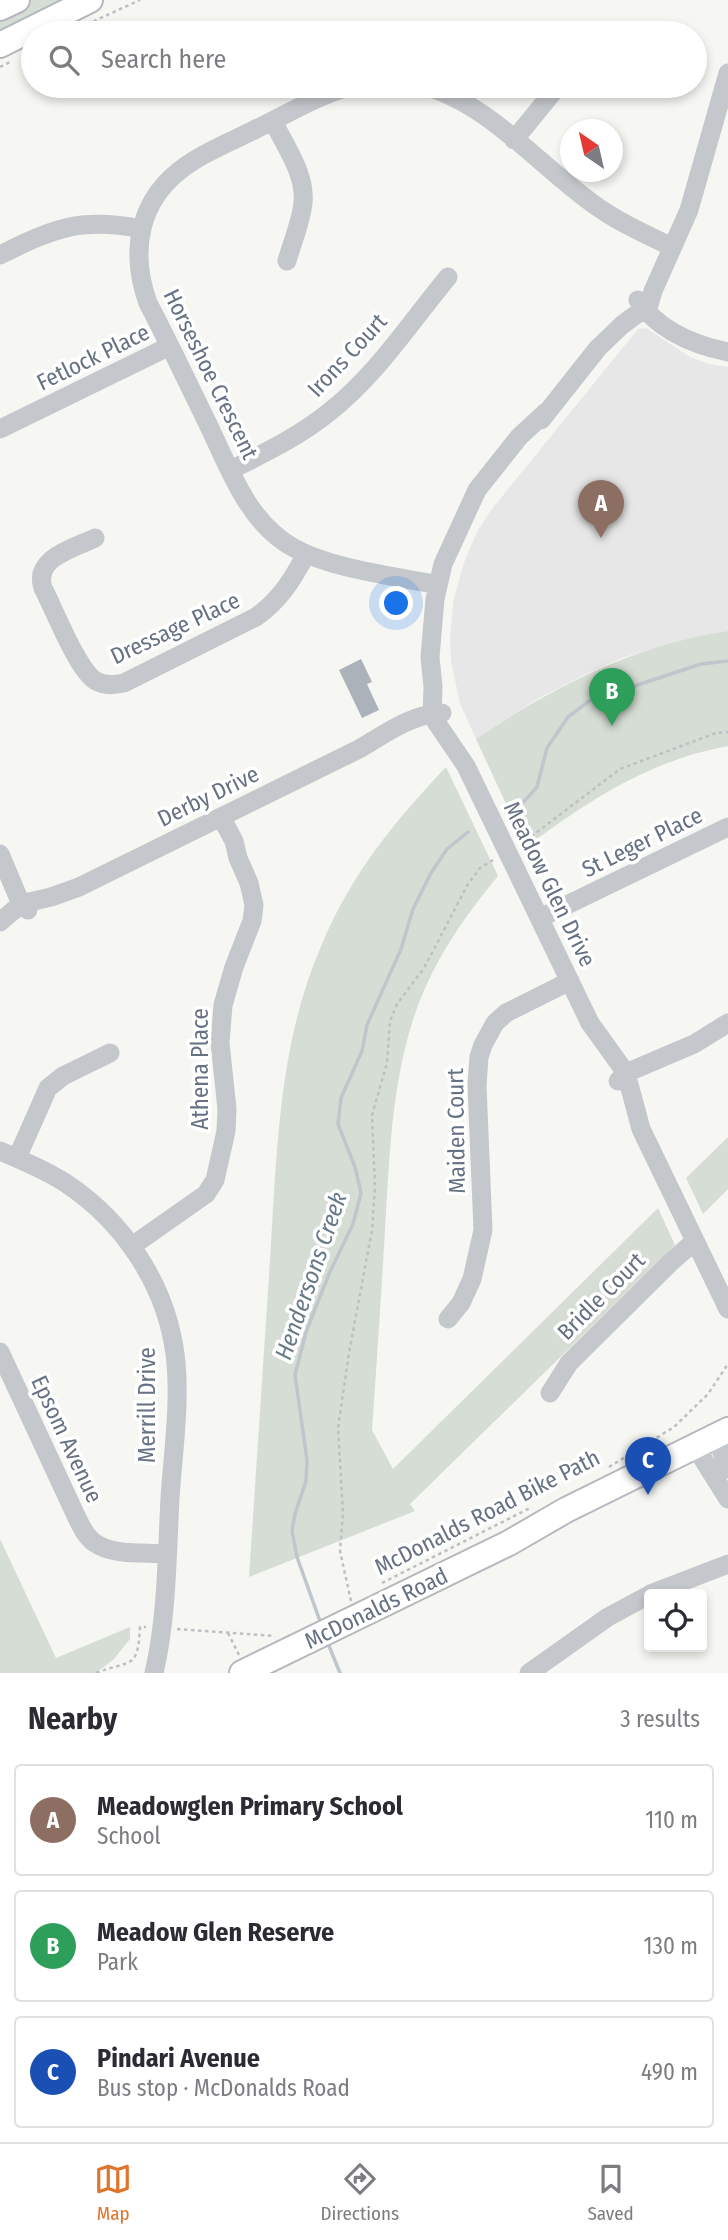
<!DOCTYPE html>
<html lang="en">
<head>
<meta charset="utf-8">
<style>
	:root { --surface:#fff; --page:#f7f7f7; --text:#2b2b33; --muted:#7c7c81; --line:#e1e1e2; --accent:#dd752c }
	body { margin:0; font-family:"Fira Sans Condensed",sans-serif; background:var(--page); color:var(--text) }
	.controls { position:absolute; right:21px; bottom:21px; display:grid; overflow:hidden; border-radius:7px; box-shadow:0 4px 10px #0003 }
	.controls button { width:63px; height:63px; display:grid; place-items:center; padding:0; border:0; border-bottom:2px solid var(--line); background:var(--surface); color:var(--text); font:35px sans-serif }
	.compass { position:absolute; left:560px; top:119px; width:63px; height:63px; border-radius:50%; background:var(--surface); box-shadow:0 4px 10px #0003; rotate:326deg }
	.you { position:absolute; left:397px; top:604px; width:24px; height:24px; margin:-18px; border:5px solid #fff; border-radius:50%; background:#1a73e8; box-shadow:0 0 0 10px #1a73e833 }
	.badge { display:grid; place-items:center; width:46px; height:46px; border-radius:50%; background:var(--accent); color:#fff; font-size:23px; font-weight:700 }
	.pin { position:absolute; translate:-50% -58px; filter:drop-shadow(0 2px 4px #0008) }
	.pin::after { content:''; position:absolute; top:37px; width:24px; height:21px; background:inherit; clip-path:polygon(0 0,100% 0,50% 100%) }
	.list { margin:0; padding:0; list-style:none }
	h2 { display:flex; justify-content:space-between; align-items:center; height:91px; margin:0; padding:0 28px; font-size:30px }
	h2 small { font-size:23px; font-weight:400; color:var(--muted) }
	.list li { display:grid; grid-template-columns:46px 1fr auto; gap:21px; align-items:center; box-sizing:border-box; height:112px; margin:0 14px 14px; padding:0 14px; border:2px solid var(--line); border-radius:7px }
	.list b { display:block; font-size:26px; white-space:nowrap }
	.list p { margin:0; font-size:23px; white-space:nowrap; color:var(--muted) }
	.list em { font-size:23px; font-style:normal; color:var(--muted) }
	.icon { flex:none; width:38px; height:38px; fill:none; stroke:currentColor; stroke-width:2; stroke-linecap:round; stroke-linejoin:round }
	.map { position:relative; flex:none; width:728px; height:1673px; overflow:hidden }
	.search { position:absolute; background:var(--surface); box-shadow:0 4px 10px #0003; left:21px; right:21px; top:21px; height:77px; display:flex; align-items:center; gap:18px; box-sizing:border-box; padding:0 24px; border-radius:38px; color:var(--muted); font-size:26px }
	.sheet { height:469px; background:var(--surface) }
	nav { display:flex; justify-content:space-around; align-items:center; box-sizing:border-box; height:98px; border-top:2px solid var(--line); background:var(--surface); font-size:19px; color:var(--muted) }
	nav a { display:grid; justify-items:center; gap:4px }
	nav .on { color:var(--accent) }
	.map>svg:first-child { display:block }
	.built { fill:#e6e7e6 }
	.green { fill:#d6ddd4 }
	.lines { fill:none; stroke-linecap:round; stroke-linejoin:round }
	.stream { stroke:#bfc6cc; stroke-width:3.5 }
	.building { fill:#acb2b9 }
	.major-casing { stroke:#b5b8bd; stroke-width:28 }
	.path { stroke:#bebfc2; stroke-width:2.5; stroke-dasharray:3.5 3.5; stroke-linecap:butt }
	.minor { stroke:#c4c7cb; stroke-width:19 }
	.major { stroke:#fff; stroke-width:24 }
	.labels { text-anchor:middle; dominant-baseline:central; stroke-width:7; stroke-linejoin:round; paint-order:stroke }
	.street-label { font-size:23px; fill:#667183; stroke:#fff }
	.water-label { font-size:24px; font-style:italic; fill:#677986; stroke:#fff }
</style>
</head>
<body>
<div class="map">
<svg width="728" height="1673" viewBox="0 0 728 1673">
	<rect width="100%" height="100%" fill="#f6f6f3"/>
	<!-- built -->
	<path class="built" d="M646,328L690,357L709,364L728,367V631L688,639L625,657L598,668L539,698L476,739L460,703L451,661L450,637L454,598L465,560L478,530L492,509L638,329Z"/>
	<!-- green -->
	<path class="green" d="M24,0H83L0,41V12Z
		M728,631V746C650,760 588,801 526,847L476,739C553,687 634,645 728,631Z
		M446,767L498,876C463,918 431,965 414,1017C393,1080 390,1147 386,1212C382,1285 377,1357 372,1430L393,1469L658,1208L675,1245L410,1504L415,1511L249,1577C256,1472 263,1366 270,1260C277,1153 278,1044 322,944C352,873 394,822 446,767Z
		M728,1137V1189L703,1214L686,1178Z
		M0,1539L56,1658L130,1627V1639L114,1659L96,1673H0Z"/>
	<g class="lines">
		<!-- stream -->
		<path class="stream" d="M520,806L537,787L547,748L568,717L589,701L701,664L728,661
			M321,1624L297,1557L292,1531L295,1514L306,1481L307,1460L295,1375L306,1332L329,1274L353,1224L361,1193L355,1167L338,1124L341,1098L362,1051L367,1025L401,949L413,909L431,873L447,849L468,832
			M327,1641L340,1673"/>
	</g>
	<!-- building -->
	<path class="building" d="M361,659L372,682L367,684L379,710L362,718L339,670Z"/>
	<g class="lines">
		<!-- major casing -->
		<g class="major-casing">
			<path id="major" d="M0,8L17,0
				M0,45L90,0
				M242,1673L509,1543L566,1510L728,1430"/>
		</g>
		<!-- path -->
		<path class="path" d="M68,33L140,0
			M0,67L10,62
			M520,845L620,769L716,733L728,732
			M609,1467L674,1427L708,1394L728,1364
			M382,1583L532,1507
			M351,1601L340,1551L343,1513L338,1428L349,1353L372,1230L375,1187L372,1115L387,1063L390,1021L397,1004L424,968L468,884L480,868L493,860
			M177,1629L275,1636
			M228,1633L239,1655
			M96,1673C131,1659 138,1671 140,1627H146"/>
		<!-- minor -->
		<path class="minor" d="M351,86C319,95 289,113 258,128C235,140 208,150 187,165C139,198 129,250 148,303C168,341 186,379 205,418C228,464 246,522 294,548C332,569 395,576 438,585
			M424,86C488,103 539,165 592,203C616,221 645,234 672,247
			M273,121C285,146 306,174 303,203C301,222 292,243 287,261
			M514,140L558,86
			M0,255C55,228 80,217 142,229
			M638,300C658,330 694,345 728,352
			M546,412L519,437L477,490L443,564L435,599L430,657L433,687L432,716L466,766L590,1023L626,1073L641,1129L728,1309
			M541,420L598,348L622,325L649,305L653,291L689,210L728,73
			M0,429L170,346
			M231,470C264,453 298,437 328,413C375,377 410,323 448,277
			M95,538C74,548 33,558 43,588C54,609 78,671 96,681C105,686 114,685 124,683L256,617C280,600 293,579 306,554
			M0,854L21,904L28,910
			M540,918L728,827
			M0,922L21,904L51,897L79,887L359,749C385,734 411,714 442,713
			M618,1081L626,1073L694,1044L728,1023
			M0,1151C23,1161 46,1170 67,1184C124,1222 166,1285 175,1354C181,1401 173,1451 170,1498C167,1555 167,1618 154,1673
			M17,1158L48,1088L63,1076L110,1053
			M132,1246L206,1194L215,1180L226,1131L227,1109L220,1043L223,1005L234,967L252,921L254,905L249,883L238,858L234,841L221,817
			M448,1319L461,1303L472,1279L483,1230L477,1085L479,1057L483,1045L495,1023L506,1013L570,981
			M0,1352L78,1520C82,1528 87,1538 95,1543C113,1556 145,1552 167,1554
			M550,1393L569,1363L672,1261L695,1241
			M716,1436L728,1469
			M694,1445L728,1499
			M650,1594L728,1564
			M529,1673L608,1617L649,1595"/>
		<!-- major -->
		<use href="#major" class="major"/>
	</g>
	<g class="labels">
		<!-- street labels -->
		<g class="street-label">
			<text transform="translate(347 355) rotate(-47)">Irons Court</text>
			<text transform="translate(93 357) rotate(-26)">Fetlock Place</text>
			<text transform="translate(211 374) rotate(64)">Horseshoe Crescent</text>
			<text transform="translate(175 628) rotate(-25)">Dressage Place</text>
			<text transform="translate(208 796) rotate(-26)">Derby Drive</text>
			<text transform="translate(642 842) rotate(-26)">St Leger Place</text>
			<text transform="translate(550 884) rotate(64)">Meadow Glen Drive</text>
			<text transform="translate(200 1069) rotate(-90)">Athena Place</text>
			<text transform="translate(456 1131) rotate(-91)">Maiden Court</text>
			<text transform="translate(601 1296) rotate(-45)">Bridle Court</text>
			<text transform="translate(147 1405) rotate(-90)">Merrill Drive</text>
			<text transform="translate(67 1439) rotate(65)">Epsom Avenue</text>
			<text transform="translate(487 1512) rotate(-27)">McDonalds Road Bike Path</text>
			<text transform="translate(376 1608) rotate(-26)">McDonalds Road</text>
		</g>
		<!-- water labels -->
		<g class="water-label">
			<text transform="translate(311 1276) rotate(-71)">Hendersons Creek</text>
		</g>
	</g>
</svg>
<div class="controls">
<button><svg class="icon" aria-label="locate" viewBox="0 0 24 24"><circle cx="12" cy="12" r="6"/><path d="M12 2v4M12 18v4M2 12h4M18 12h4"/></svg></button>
</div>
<svg class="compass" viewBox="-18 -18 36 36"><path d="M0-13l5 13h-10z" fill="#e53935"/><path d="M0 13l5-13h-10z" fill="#7c7c81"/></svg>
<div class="you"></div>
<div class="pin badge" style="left:601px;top:538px;background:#8d6e63">A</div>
<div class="pin badge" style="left:612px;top:726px;background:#2e9e5b">B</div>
<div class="pin badge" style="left:648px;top:1495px;background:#1a4fb4">C</div>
<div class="search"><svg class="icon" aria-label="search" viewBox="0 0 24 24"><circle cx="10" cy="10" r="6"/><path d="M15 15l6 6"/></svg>Search here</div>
</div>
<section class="sheet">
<h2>Nearby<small>3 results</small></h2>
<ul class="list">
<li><span class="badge" style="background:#8d6e63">A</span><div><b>Meadowglen Primary School</b><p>School</p></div><em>110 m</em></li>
<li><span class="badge" style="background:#2e9e5b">B</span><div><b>Meadow Glen Reserve</b><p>Park</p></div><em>130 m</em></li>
<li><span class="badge" style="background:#1a4fb4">C</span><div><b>Pindari Avenue</b><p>Bus stop · McDonalds Road</p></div><em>490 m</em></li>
</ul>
</section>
<nav>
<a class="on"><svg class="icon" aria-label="map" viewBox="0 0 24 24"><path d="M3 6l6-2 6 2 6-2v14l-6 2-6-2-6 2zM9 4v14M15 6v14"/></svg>Map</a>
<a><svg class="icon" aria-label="directions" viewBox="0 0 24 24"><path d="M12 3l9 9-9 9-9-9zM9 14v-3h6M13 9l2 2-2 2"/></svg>Directions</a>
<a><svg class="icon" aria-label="saved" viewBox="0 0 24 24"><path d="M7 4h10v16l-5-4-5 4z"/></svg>Saved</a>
</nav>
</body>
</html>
